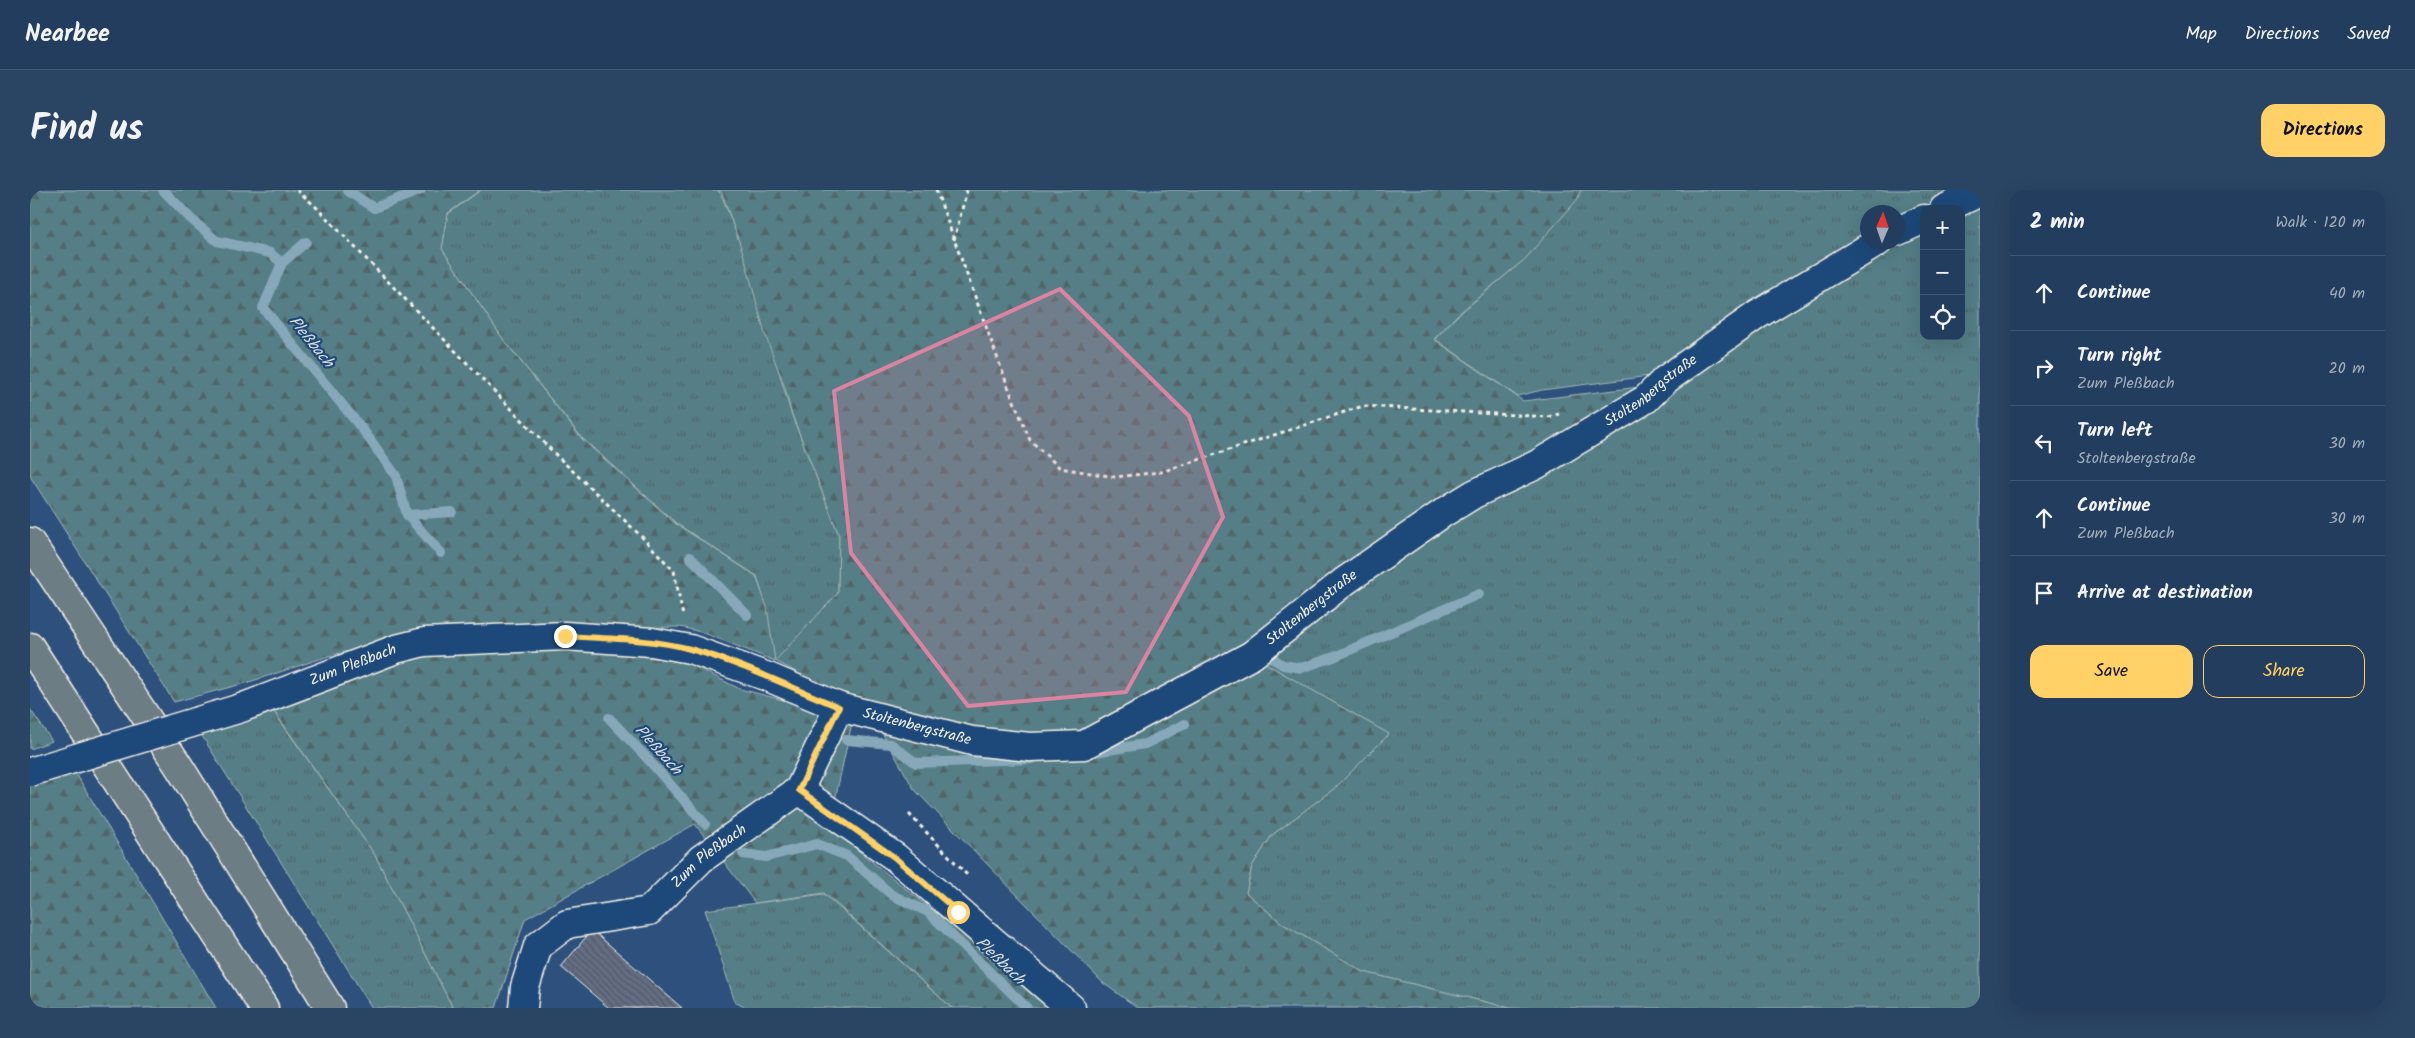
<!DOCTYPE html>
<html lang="en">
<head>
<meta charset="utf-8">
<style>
	:root { --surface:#223d5d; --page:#2a4463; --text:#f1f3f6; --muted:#a2aebc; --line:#3f5672; --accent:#ffd166 }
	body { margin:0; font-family:Kalam,sans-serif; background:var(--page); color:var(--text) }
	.controls { position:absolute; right:15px; top:15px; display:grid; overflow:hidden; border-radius:10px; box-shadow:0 5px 20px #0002 }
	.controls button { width:45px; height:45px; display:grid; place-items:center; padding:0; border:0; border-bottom:1px solid var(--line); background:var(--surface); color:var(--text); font:25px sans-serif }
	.compass { position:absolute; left:1830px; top:15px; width:45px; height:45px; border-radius:50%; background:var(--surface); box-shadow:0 5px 20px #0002; rotate:2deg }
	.stop { position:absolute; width:15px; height:15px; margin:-11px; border:4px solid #ffd166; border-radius:50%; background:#fff }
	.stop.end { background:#ffd166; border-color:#fff; box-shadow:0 1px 5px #0008 }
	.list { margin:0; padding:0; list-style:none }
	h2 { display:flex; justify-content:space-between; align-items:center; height:65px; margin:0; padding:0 20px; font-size:21px }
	h2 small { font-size:16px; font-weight:400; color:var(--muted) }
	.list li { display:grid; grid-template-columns:32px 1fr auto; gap:15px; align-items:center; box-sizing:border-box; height:75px; padding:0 20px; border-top:1px solid var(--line) }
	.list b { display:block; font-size:19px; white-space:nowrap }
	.list p { margin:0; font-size:16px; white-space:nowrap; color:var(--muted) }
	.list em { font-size:16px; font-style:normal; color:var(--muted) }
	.actions { display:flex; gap:10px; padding:15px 20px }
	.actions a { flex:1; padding:11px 0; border:1px solid var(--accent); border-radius:15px; text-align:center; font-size:18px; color:var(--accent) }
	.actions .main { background:var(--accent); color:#111 }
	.icon { flex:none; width:28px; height:28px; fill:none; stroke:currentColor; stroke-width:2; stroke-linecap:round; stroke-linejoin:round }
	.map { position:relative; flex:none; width:1950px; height:818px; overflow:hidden; border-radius:15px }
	header { display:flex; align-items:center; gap:30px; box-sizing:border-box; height:70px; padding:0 25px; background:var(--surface); border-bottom:1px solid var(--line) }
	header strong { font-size:24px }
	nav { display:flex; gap:28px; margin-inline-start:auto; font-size:18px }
	.intro { display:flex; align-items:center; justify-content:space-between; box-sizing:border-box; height:120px; padding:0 30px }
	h1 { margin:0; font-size:35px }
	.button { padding:12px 22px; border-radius:15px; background:var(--accent); color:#111; font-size:18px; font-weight:700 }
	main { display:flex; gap:30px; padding:0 30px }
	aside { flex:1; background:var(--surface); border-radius:15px; box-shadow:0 5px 20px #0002 }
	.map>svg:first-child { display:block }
	.grass { fill:url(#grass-tufts); stroke:#a4b8b7 }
	.forest { fill:url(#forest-firs); stroke:#a4b8b7 }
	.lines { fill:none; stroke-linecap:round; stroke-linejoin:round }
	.stream { stroke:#87a8b8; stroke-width:10 }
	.building { fill:url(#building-back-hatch); stroke:#f4f1e8 }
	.minor-casing { stroke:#f4f1e8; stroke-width:31 }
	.highway-casing { stroke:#f4f1e8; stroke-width:31 }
	.path { stroke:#f4f1e8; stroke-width:3; stroke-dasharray:4 4; stroke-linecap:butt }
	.minor { stroke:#1f4a7a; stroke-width:28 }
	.highway { stroke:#6d7d84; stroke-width:28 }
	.minor-bridge-casing { stroke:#f4f1e8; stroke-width:31; stroke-linecap:butt }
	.minor-bridge { stroke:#1f4a7a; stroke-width:28 }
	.route { stroke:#ffd166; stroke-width:6 }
	.marked { fill:#db84a2; fill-opacity:0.2; stroke:#db84a2; stroke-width:4; stroke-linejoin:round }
	.labels { text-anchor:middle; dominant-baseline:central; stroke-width:4.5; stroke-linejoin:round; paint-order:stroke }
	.street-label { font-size:15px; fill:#f4f1e8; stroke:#1f4a7a }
	.water-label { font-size:16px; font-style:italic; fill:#d9dfdc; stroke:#1f4a7a }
</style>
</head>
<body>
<header>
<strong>Nearbee</strong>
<nav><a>Map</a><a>Directions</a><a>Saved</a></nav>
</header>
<div class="intro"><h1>Find us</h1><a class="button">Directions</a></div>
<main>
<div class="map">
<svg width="1950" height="818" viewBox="0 0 1950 818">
	<defs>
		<pattern id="grass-tufts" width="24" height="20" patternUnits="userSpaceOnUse" patternTransform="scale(1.25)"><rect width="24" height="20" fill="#557e86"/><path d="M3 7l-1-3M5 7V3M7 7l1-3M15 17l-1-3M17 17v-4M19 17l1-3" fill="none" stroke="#506669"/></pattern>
		<pattern id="forest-firs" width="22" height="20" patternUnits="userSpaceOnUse" patternTransform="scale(1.25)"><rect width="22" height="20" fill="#557e86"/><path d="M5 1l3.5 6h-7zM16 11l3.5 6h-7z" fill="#506669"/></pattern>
		<pattern id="building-back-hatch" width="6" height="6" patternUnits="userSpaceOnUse" patternTransform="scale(1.25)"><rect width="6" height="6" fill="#636d84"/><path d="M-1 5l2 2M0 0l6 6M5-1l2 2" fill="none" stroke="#555962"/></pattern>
	</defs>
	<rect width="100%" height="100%" fill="#2d517c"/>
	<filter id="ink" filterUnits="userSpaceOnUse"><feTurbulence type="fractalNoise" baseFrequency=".02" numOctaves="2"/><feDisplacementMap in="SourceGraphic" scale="10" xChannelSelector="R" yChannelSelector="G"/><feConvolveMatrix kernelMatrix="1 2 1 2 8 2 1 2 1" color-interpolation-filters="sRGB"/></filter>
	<g filter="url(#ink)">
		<!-- grass -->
		<path class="grass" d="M451,0H687L691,4L715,66L761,223L809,345L808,403L745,472L736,417L727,386L647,334L552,248L473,149L412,59L418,24Z
			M1551,0H1943L1868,36V22H1838V52L1635,184L1512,200L1487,206L1405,149L1427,126L1495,69L1546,10Z
			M1950,7V818H1480L1334,782L1253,734L1216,703L1222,676L1242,645L1306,597L1359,544L1224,467L1308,401L1859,53L1894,34V146H1931V19Z
			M239,515L345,665L423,818H342L169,541Z
			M794,704L922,818H716L705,812L675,720Z"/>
		<!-- forest -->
		<path class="forest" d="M0,0H450L418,23L412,59L473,149L552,249L646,334L726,386L737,417L745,471L808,403L809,345L761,222L755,198L735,144L714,66L692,3L688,0H1551L1547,10L1495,69L1427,125L1404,149L1493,211L1626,195L1220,461L1081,536L1002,553L814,507L745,471L674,443L651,437L496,439L395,444L302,465L216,493L144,512L0,286Z
			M541,456L658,473L710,499L823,528L799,637L1024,818H922L794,703L725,713L665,634L495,729L466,818H423L345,665L239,514L370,470L408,463Z
			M1224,467L1359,544L1306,597L1242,645L1222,676L1216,703L1253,734L1334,782L1480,818H1108L1073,793L884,599L844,529L1055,559Z
			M0,519L22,551L0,559Z
			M45,582L186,818H0V593Z"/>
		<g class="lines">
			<!-- stream -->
			<path class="stream" d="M133,0L161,29L187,51L240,63L252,73L233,118L333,240L366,286L377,325L411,363
				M319,0L318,1L344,18L391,0
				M252,73L276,52
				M377,325L422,322
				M660,367L717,425
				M1242,468L1253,475L1271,478L1304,467L1449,404
				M579,528L616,567L675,634
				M816,550L861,554L886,573L1002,569
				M1059,563L1115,554L1155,534
				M713,664L736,667L787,654L817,666L862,705L898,722L997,818"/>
		</g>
		<!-- building -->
		<path class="building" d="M562,740L652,818H579L531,777Z"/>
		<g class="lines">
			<!-- minor casing -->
			<g class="minor-casing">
				<g id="minor">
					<path d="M1914,19L1950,2"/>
					<path d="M1868,41L1894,29"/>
					<path id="s1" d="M211,518L366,459L394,452L535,446L622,452L660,459L738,487L809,517L942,551L1000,557L1054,555L1222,465L1315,391L1413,323L1444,304L1506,275L1616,209L1635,190L1727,125L1848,52"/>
					<path d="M769,600L865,667L1041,818"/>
					<path id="s2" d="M493,818L495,797L508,756L537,734L619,721L671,669L769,600L809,517"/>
				</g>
			</g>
			<!-- highway casing -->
			<g class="highway-casing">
				<path id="highway" d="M0,352L148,575L300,818
					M0,457L234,818"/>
			</g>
			<!-- path -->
			<path class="path" d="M267,0L285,16L526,265L612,347L644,381L653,426
				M906,0L977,194L1000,250L1030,278L1085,287L1131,282L1333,216L1518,227L1529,224
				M924,50L937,0
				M879,624L939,687"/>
			<!-- minor -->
			<use href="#minor" class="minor"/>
			<!-- highway -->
			<use href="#highway" class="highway"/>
			<!-- minor-bridge casing -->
			<g class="minor-bridge-casing">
				<path id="minor-bridge" d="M0,582L211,518"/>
			</g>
			<!-- minor-bridge -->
			<use href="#minor-bridge" class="minor-bridge"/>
		</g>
	</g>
	<g class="lines" filter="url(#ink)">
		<!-- route -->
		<path class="route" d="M535,446C576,449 620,448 660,459C711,473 760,497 809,517L769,600L864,667L928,722"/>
	</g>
	<!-- marked area -->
	<path class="marked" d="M1030,99L1159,226L1193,327L1096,502L938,516L821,363L804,201Z"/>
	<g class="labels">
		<!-- street labels -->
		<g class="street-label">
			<text stroke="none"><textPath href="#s1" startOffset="1542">Stoltenbergstraße</textPath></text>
			<text stroke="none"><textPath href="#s1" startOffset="1138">Stoltenbergstraße</textPath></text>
			<text stroke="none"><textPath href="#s1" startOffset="120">Zum Pleßbach</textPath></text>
			<text stroke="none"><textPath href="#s1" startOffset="702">Stoltenbergstraße</textPath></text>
			<text stroke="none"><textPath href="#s2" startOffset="265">Zum Pleßbach</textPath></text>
		</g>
		<!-- water labels -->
		<g class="water-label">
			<text transform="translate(281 152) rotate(51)">Pleßbach</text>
			<text transform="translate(628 560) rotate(48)">Pleßbach</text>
			<text transform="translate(970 771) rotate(44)">Pleßbach</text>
		</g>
	</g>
</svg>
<div class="controls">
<button>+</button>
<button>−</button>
<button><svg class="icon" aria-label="locate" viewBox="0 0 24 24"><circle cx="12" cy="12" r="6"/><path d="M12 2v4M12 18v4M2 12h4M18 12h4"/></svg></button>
</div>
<svg class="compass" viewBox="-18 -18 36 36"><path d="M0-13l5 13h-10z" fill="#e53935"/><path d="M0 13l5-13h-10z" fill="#a2aebc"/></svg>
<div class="stop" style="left:928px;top:722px"></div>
<div class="stop end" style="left:535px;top:446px"></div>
</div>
<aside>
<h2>2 min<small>Walk · 120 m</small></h2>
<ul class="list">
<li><svg class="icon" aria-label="ahead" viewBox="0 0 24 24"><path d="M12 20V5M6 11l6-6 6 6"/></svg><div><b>Continue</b></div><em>40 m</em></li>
<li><svg class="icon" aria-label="right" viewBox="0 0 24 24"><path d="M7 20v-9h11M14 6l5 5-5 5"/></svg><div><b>Turn right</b><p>Zum Pleßbach</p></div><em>20 m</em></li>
<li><svg class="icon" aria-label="left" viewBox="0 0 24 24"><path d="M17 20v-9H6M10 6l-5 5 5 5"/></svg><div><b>Turn left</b><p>Stoltenbergstraße</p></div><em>30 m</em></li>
<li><svg class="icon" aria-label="ahead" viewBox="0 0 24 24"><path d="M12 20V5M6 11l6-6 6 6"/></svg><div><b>Continue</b><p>Zum Pleßbach</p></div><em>30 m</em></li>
<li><svg class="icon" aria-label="arrive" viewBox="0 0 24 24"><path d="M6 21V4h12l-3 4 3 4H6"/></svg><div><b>Arrive at destination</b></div></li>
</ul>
<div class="actions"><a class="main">Save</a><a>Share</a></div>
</aside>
</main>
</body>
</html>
